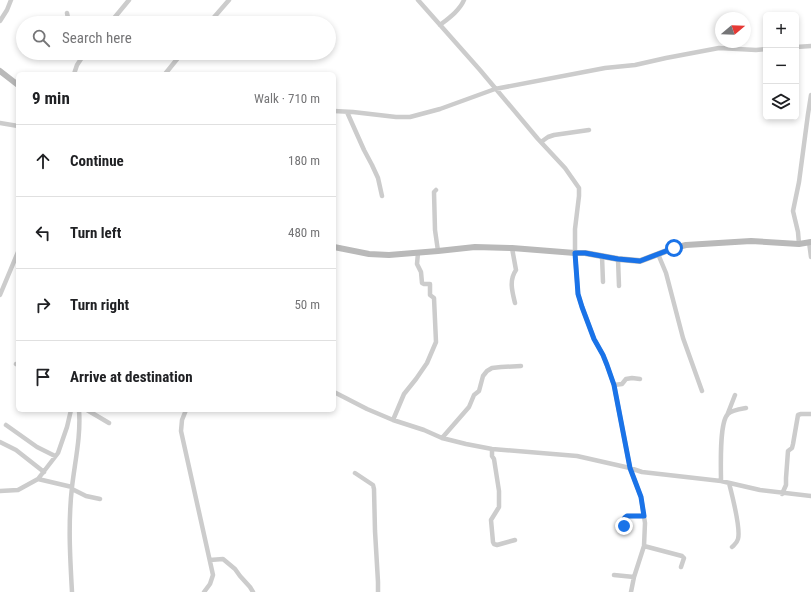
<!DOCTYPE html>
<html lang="en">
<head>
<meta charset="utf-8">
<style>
	:root { --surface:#fff; --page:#f6f6f6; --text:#202124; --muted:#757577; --line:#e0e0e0 }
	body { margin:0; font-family:"Roboto Condensed",sans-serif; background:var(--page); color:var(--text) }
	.controls { position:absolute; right:12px; top:12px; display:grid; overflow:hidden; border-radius:6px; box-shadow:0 2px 6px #0003 }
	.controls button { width:36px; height:36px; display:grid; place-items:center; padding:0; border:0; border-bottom:1px solid var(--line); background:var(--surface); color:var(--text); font:20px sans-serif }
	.compass { position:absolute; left:715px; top:12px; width:36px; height:36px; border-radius:50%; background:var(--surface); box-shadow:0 2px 6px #0003; rotate:71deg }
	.stop { position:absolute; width:12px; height:12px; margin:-9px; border:3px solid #1a73e8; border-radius:50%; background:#fff }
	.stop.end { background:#1a73e8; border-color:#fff; box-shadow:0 1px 4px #0008 }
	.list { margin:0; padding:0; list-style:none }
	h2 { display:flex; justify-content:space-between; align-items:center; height:52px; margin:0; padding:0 16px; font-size:17px }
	h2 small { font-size:13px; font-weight:400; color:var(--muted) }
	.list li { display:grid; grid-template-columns:26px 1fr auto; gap:12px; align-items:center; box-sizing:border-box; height:72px; padding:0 16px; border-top:1px solid var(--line) }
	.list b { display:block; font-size:15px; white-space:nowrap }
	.list em { font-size:13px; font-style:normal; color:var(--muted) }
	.icon { flex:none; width:22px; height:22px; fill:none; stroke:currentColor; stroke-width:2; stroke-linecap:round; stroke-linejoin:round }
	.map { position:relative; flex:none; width:811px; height:592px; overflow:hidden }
	.search { position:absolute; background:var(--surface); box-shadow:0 2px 6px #0003; left:16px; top:16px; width:320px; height:44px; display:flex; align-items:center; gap:10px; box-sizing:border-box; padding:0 14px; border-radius:22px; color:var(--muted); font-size:15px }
	.panel { position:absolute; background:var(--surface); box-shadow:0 2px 6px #0003; left:16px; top:72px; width:320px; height:340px; border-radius:6px }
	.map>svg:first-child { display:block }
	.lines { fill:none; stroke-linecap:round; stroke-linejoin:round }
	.street { stroke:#ccc; stroke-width:4.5 }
	.secondary { stroke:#b9b9b9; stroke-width:6 }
	.route { stroke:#1a73e8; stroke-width:5 }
</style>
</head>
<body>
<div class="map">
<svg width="811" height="592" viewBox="0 0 811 592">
	<rect width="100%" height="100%" fill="#fff"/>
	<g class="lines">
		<!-- street -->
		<path class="street" d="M418,0L480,70L538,139L565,168L579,188V196L575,229V253L578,294L582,307L594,339L603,355L607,365L614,385L630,468L641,497L645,523L644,546L634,577L631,592
			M67,13L69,23
			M0,21L7,10L11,0
			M110,23L129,0
			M209,23L229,0
			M440,25C449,18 460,10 464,0
			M796,47L811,46
			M74,74L77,65L85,53
			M165,74L182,53
			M334,111L353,112L396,117H410L440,109L495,89L605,68L635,65L666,58L719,48L756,50L766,49
			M347,112L364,150L372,165L378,178L382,196
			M0,123L18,126
			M541,142L548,137L554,135L589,130
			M436,190L434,192L435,230L438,251
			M809,242L811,257
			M799,244L798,232L793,211L799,182L808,114L811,95
			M512,248L516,270C509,280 512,291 515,303
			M658,254L666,273L683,338L702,391
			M602,256L603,282
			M618,259L619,286
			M0,295L18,252
			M16,364L18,365
			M614,385L622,384L626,379L632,378L640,379
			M334,392L367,409L393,420L424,430L442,438L466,444L492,449L577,456L630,468L642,472L721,481L760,490L811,496
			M87,410L109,423
			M186,410L182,420L181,431L213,575L210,584L204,592
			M728,413L735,395
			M393,420L404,394L416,379L427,363L436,342L434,298L430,295V284H424L422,283L421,272L417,264L418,253
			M6,425L37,447L55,456
			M442,438L469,407L474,395L479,391L483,376L487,371L492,368L501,367L521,366
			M0,442L16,450L44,472
			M492,449V456L494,459L499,491V507L491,520L493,542L494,544L497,545L515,540
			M355,473L373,485L374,489L375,531L378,582V592
			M38,479L72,487
			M721,481C721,468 719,422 728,414C732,410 740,409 746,408
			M729,483C732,495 741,528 738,539C737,543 735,544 732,547
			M72,489L86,496L100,499
			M0,491L18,490L38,479L58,453L67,427L71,410
			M782,494L786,485V478L788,451L792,448L793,444L798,415L801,414H811
			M624,526C623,522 623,518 627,516H644
			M644,546L682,556L684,558L681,567
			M210,560L223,559L235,569L240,576L250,587L253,592
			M614,575L634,577
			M72,592C70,557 68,522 72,487C75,461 81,436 79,410"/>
		<!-- secondary -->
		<path class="secondary" d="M0,71L18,85
			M334,247L369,254L389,255L438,251L475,247L512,248L575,253H585L618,259L640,261L648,258L674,248L686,245L751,241L799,244L811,242"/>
	</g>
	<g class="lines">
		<!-- route -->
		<path class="route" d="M624,526C623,522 623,518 627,516H644L641,497L630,468L614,385L607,365L603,355L594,339L582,307L578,294L575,253H585L618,259L640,261L674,248"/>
	</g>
</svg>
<div class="controls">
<button>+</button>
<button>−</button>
<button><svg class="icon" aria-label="layers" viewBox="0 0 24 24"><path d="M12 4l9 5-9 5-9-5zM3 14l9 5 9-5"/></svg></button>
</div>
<svg class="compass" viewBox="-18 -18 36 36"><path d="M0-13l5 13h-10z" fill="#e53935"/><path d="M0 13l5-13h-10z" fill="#757577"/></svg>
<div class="stop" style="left:674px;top:248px"></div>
<div class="stop end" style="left:624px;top:526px"></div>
<div class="search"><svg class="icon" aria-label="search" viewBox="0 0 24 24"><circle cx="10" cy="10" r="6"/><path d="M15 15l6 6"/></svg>Search here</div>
<section class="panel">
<h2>9 min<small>Walk · 710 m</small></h2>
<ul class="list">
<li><svg class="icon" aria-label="ahead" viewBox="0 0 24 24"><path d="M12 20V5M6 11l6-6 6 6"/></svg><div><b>Continue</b></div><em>180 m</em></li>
<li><svg class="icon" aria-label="left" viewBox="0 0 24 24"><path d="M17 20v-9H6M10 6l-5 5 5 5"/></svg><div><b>Turn left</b></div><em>480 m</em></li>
<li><svg class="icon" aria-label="right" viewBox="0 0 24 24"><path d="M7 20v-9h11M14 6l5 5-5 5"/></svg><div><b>Turn right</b></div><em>50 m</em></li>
<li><svg class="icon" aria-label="arrive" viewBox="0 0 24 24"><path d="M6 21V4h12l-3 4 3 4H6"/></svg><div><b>Arrive at destination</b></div></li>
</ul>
</section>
</div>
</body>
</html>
